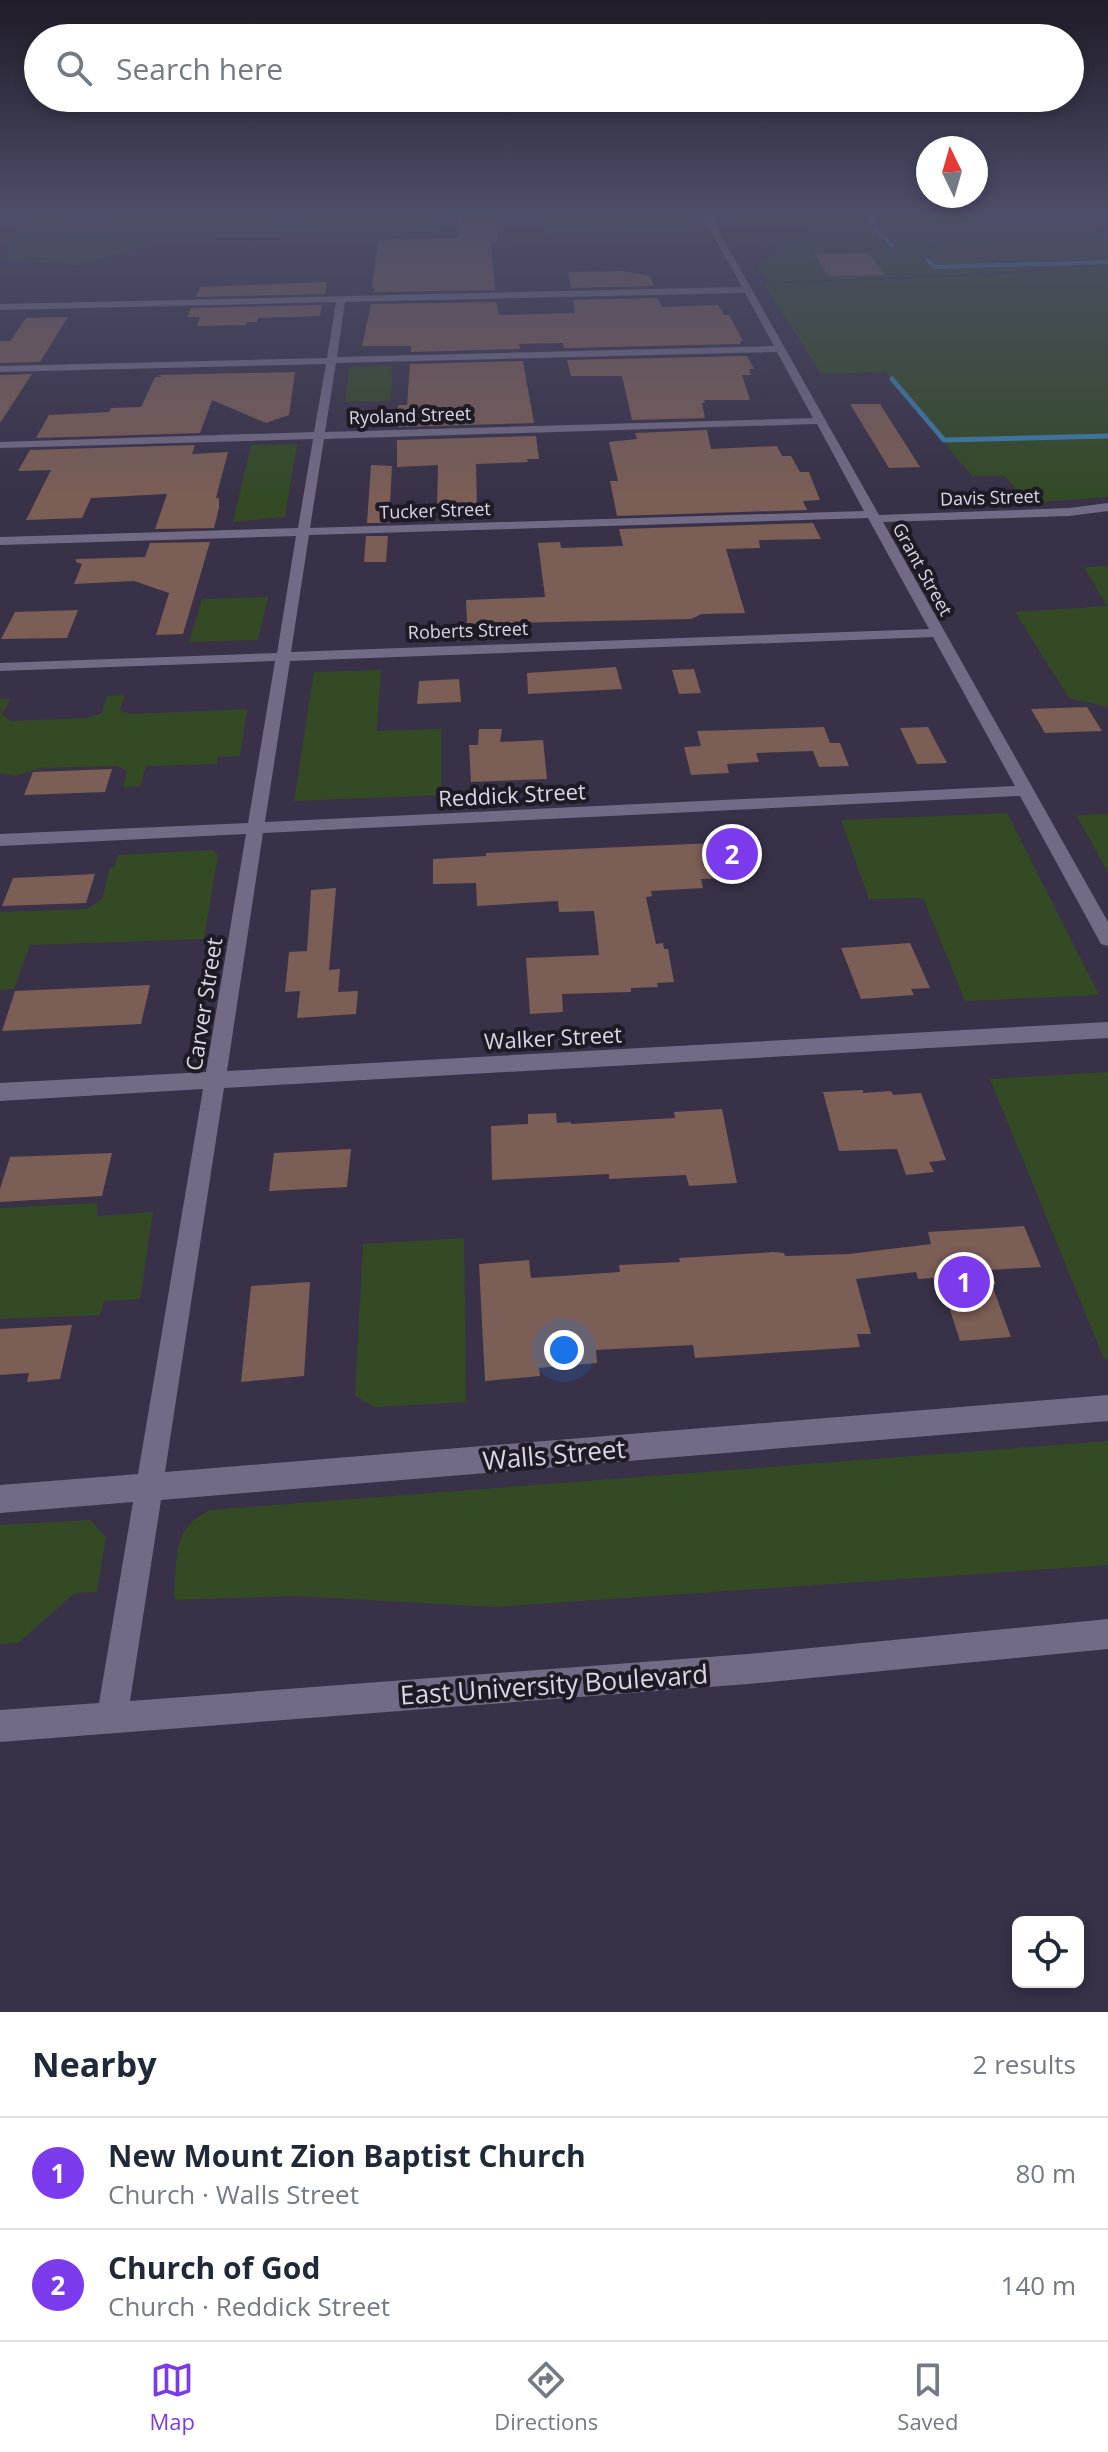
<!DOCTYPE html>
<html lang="en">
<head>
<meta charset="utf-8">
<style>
	:root { --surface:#fff; --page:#f2f2f3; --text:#1f2937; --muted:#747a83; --line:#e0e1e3; --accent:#7c3aed }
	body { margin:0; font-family:"Open Sans",sans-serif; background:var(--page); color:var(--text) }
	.controls { position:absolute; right:24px; bottom:24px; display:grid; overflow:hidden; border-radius:12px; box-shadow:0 4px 12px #0003 }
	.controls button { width:72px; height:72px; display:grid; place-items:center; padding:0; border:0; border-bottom:2px solid var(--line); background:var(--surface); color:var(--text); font:40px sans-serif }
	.compass { position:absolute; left:916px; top:136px; width:72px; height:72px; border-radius:50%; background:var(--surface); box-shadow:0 4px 12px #0003; rotate:355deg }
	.you { position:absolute; left:564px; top:1350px; width:28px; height:28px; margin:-20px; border:6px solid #fff; border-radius:50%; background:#1a73e8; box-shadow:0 0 0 12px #1a73e833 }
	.badge { display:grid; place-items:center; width:52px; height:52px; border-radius:50%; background:var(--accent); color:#fff; font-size:26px; font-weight:700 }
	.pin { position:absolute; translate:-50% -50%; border:4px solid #fff; box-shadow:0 2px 8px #0006 }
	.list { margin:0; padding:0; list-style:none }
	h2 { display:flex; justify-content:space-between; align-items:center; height:104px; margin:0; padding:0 32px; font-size:34px }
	h2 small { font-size:26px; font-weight:400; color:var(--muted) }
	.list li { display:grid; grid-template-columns:52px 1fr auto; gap:24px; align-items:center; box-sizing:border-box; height:112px; padding:0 32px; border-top:2px solid var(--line) }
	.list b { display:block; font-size:30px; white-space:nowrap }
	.list p { margin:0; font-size:26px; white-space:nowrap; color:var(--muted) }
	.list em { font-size:26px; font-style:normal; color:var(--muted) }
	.icon { flex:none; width:44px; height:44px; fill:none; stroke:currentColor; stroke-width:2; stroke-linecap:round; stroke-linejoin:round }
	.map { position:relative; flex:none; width:1108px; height:2012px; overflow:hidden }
	.search { position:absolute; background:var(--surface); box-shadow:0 4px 12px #0003; left:24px; right:24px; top:24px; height:88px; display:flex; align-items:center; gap:20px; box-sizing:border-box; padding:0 28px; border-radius:44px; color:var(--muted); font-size:30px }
	.sheet { height:328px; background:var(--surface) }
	nav { display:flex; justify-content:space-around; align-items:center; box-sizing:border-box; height:112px; border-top:2px solid var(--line); background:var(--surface); font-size:22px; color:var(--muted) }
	nav a { display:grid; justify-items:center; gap:4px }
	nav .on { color:var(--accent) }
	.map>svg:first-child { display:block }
	.green { fill:#334a25 }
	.sand { fill:#453d1d }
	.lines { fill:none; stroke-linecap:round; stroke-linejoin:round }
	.stream-far1 { stroke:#3b7da8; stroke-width:4 }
	.stream { stroke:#3b7da8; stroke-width:5 }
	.building { fill:#7b5e55 }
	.minor { fill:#736b85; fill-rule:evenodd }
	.labels { text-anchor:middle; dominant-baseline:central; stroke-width:8; stroke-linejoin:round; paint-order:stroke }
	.far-street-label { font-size:18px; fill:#dad6e5; stroke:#1e1b25 }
	.street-label { font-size:22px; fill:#dad6e5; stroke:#1e1b25 }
	.near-street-label { font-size:26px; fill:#dad6e5; stroke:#1e1b25 }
</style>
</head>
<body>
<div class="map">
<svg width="1108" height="2012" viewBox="0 0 1108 2012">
	<rect width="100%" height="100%" fill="#383147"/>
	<!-- green -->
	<path class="green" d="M32,217H67L63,231H107L110,229L113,217H131L145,231L240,230L263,219L273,218L302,230L359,235L167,240L78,265L0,260Z
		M136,217H265L239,229L148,230Z
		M302,217H441L442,231C396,233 336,244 294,223Z
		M543,217H689L698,233L549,237Z
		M724,217H864L868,225L784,227L775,222L725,221Z
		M869,217H877C895,246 902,250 936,247L930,240L948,238L928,239L932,245L910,247L894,236L882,217L1074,219L1091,233H1108V259L995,262L1020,251C1005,240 993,236 975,237L1008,244L1014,250L1007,256L989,260L993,263H1108L979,274L768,282L756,264L812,229L870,227L873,225Z
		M1108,265V436L1099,437H1108V497L1028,503L1005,476H972L886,372L821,374L764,284L982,276Z
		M392,366L391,401L345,402L349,367Z
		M297,444L285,517L233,522L251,445Z
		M1108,566V707L1069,698L1015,612L1107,606L1084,567Z
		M268,597L258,640L189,642L202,599Z
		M381,670L377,731L441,729V795L294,801L314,672Z
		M125,695L120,710L129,714L247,709L240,756L218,757L217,764L146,766L140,786L123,787L127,771L117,766L39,768L16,776L0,773V699H10L2,715L11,721L87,718L102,713L107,696Z
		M1007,813L1099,995L965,1001L923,898L869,899L841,820Z
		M1108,814V872L1076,815Z
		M212,850L218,855L204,939L30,945L14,989L0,990V912L87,909L102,899L110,868L114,867L118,855Z
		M1108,1072V1359H1104L990,1079Z
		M97,1203V1216L153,1212L140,1299L104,1301L100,1315L0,1319V1208Z
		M464,1238L466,1402L375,1407L355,1396L363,1244Z
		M1108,1441V1565L495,1607L293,1596L176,1600L174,1594C178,1556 171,1529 210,1510Z
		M90,1520L106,1537L97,1592L75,1593L18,1643L0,1644V1525Z"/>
	<!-- sand -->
	<path class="sand" d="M968,242L994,247L996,254L958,257L941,244Z"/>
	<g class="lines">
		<!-- stream-far1 -->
		<path class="stream-far1" d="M870,217L875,229L892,245
			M927,260L935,267L1108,262"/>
		<!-- stream -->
		<path class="stream" d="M892,379L944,440L1108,436"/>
	</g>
	<!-- building -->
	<path class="building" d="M458,217H495L498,241L491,243L495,290L374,292L375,288H372L378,240L458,238Z
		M868,253L885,275L829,276L814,254Z
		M622,271L650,276L654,286L571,288L568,272Z
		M327,282L325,294L196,297L200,287Z
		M658,298L662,307L718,305L724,315H729L743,341H740L741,344L564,348L563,343L519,344L520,349L411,352V346H362L371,304L496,302L499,315L575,313L573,300Z
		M322,305L320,316L258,318L257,322H247L246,325L197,326L200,317H187L191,308Z
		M68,317L40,362L0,363V341H10L26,318Z
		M747,356L754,369H749L751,375H742L750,400H704L705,403H702L705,418L632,420L622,376H571L567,360Z
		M523,361L534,423L398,427V405H407L410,364Z
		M295,372L289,415L266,423L212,400L200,433L36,438L49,415L109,412L111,408L141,407L155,377H162L158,375Z
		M32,374L0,423V375Z
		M850,404H880L920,467L889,468Z
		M707,430L711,449L777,446L782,456H791L800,472H809L820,500L803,501L807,510L617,516L610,481H618L609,442L637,439L635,433Z
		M536,436L539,459H527L528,462L476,464L477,507L437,508L438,465L397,467V440Z
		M195,445L192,454L228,452L216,498H219V508L214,528L155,529L167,494L91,498L82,518L26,520L51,470L18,471L30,450Z
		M371,465L392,466L389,523H367Z
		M813,523L821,539L759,540L760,548L726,549L745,613L702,614L691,619L467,624L466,600L545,597L538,543L560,542L561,548L623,546L619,529Z
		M366,536H388L386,562H364Z
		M210,542L183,634L156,635L169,593L134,581L74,584L82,564L76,562V559L145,557L150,543Z
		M78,610L67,638L1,639L15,612Z
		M616,667L622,689L528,694L527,673Z
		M694,669L701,693L679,694L672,670Z
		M459,679L461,702L417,704L419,681Z
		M1087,707L1102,731L1045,733L1031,709Z
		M824,727L830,743H840L849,766L819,767L813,751L756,753L759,762L727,764L729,773L691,775L684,747L701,746L697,731Z
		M928,727L947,763L917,764L900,728Z
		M479,729H502L500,742L543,740L547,779L471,782L469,745H478Z
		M112,769L105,792L24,795L33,772Z
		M737,842L748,877L701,879L703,888L651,891L652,896L646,897L656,944L663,943L664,949H668L674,982L657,983L658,987L631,988V992L562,994L563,1012L530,1014L526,958L599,955L594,911L559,912L558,901L477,906L476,883L433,884V859L486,856V853Z
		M95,874L86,903L2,906L13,878Z
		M336,888L329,970L340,969L338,992L358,991L356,1014L297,1018L300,991L285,992L289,952L307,951L311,890Z
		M910,943L930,988L911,989L914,995L861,999L841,948Z
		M150,985L141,1024L2,1031L15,991Z
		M863,1090V1093L891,1091L893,1095L921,1093L946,1160L929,1162L934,1172L906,1175L897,1149L839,1151L823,1092Z
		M722,1109L737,1183L689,1186L686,1175L609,1179V1174L492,1180L491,1126L528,1124V1114L556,1113L557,1123L571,1122V1124L675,1118L674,1112Z
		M351,1149L347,1187L269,1191L274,1153Z
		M112,1153L102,1196L0,1202V1189L10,1157Z
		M1024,1226L1041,1267L990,1270L996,1284L992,1285L1011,1337L960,1341L942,1285H936L933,1278L918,1279L916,1272L856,1279L871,1334H857L860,1347L695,1358L693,1345L596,1350L597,1363L539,1368L540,1376L485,1381L479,1264L529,1260L531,1278L620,1272L619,1265L680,1262L679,1258L774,1252L784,1253L785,1256L849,1254L931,1244L928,1232Z
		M310,1282L304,1376L241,1382L251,1286Z
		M72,1325L60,1379L27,1382L29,1373L0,1375V1329Z"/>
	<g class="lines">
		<!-- minor -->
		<path class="minor" d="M703,217H711L879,515L1069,508L1108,503V511L1069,516L883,522L1108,922V946L1101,944L1020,796L263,833L227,1071L1108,1022V1038L224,1088L165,1472L1108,1395V1421L161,1500L130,1701L748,1654L1108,1619V1649L748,1684L0,1742V1710L99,1703L133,1502L0,1513V1485L138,1474L203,1089L0,1101V1083L206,1072L246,834L0,846V834L248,823L275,661L0,671V663L277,653L296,536L0,545V537L298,528L313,439L0,448V442L314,432L326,364L0,372V366L327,358L336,302L0,310V304L742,287ZM745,293L774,346L337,357L345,302ZM777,352L813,418L325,432L336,363ZM817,424L864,511L310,528L324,439ZM868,518L929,629L291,652L309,535ZM933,637L1015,786L265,822L290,661Z"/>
	</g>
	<!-- sky -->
	<linearGradient id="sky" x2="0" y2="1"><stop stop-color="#1f1b27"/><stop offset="0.43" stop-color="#4d4e69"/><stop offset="1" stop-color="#4d4e69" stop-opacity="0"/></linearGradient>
	<rect width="1108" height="499" fill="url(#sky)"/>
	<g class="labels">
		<!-- far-street labels -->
		<g class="far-street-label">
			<text transform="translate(410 415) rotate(-2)">Ryoland Street</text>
			<text transform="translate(990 497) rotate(-2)">Davis Street</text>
			<text transform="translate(435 510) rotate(-2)">Tucker Street</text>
			<text transform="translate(923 569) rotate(61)">Grant Street</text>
			<text transform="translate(468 630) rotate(-2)">Roberts Street</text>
		</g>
		<!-- street labels -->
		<g class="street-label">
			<text transform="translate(512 794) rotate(-3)">Reddick Street</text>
			<text transform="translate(203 1004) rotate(-81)">Carver Street</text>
			<text transform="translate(553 1037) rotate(-3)">Walker Street</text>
		</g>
		<!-- near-street labels -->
		<g class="near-street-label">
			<text transform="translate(554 1454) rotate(-5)">Walls Street</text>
			<text transform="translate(554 1684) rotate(-4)">East University Boulevard</text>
		</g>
	</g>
</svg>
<div class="controls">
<button><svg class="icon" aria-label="locate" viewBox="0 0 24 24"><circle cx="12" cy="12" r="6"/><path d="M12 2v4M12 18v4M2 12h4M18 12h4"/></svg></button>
</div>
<svg class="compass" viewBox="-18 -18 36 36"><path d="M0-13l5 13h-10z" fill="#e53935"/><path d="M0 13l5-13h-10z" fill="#747a83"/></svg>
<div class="you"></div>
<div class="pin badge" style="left:964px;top:1282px">1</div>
<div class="pin badge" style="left:732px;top:854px">2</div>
<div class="search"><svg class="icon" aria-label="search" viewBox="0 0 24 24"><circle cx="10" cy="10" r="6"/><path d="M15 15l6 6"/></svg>Search here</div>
</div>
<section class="sheet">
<h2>Nearby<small>2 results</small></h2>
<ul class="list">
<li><span class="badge">1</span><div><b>New Mount Zion Baptist Church</b><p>Church · Walls Street</p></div><em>80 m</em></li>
<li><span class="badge">2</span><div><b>Church of God</b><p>Church · Reddick Street</p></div><em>140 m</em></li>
</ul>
</section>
<nav>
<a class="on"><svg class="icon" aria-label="map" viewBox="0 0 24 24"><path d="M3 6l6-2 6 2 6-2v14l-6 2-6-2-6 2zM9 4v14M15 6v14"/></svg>Map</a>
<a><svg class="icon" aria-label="directions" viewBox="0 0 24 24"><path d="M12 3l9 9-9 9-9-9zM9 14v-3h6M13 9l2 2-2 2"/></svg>Directions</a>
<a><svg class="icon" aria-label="saved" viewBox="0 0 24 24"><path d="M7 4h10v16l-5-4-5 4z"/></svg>Saved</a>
</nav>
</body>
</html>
